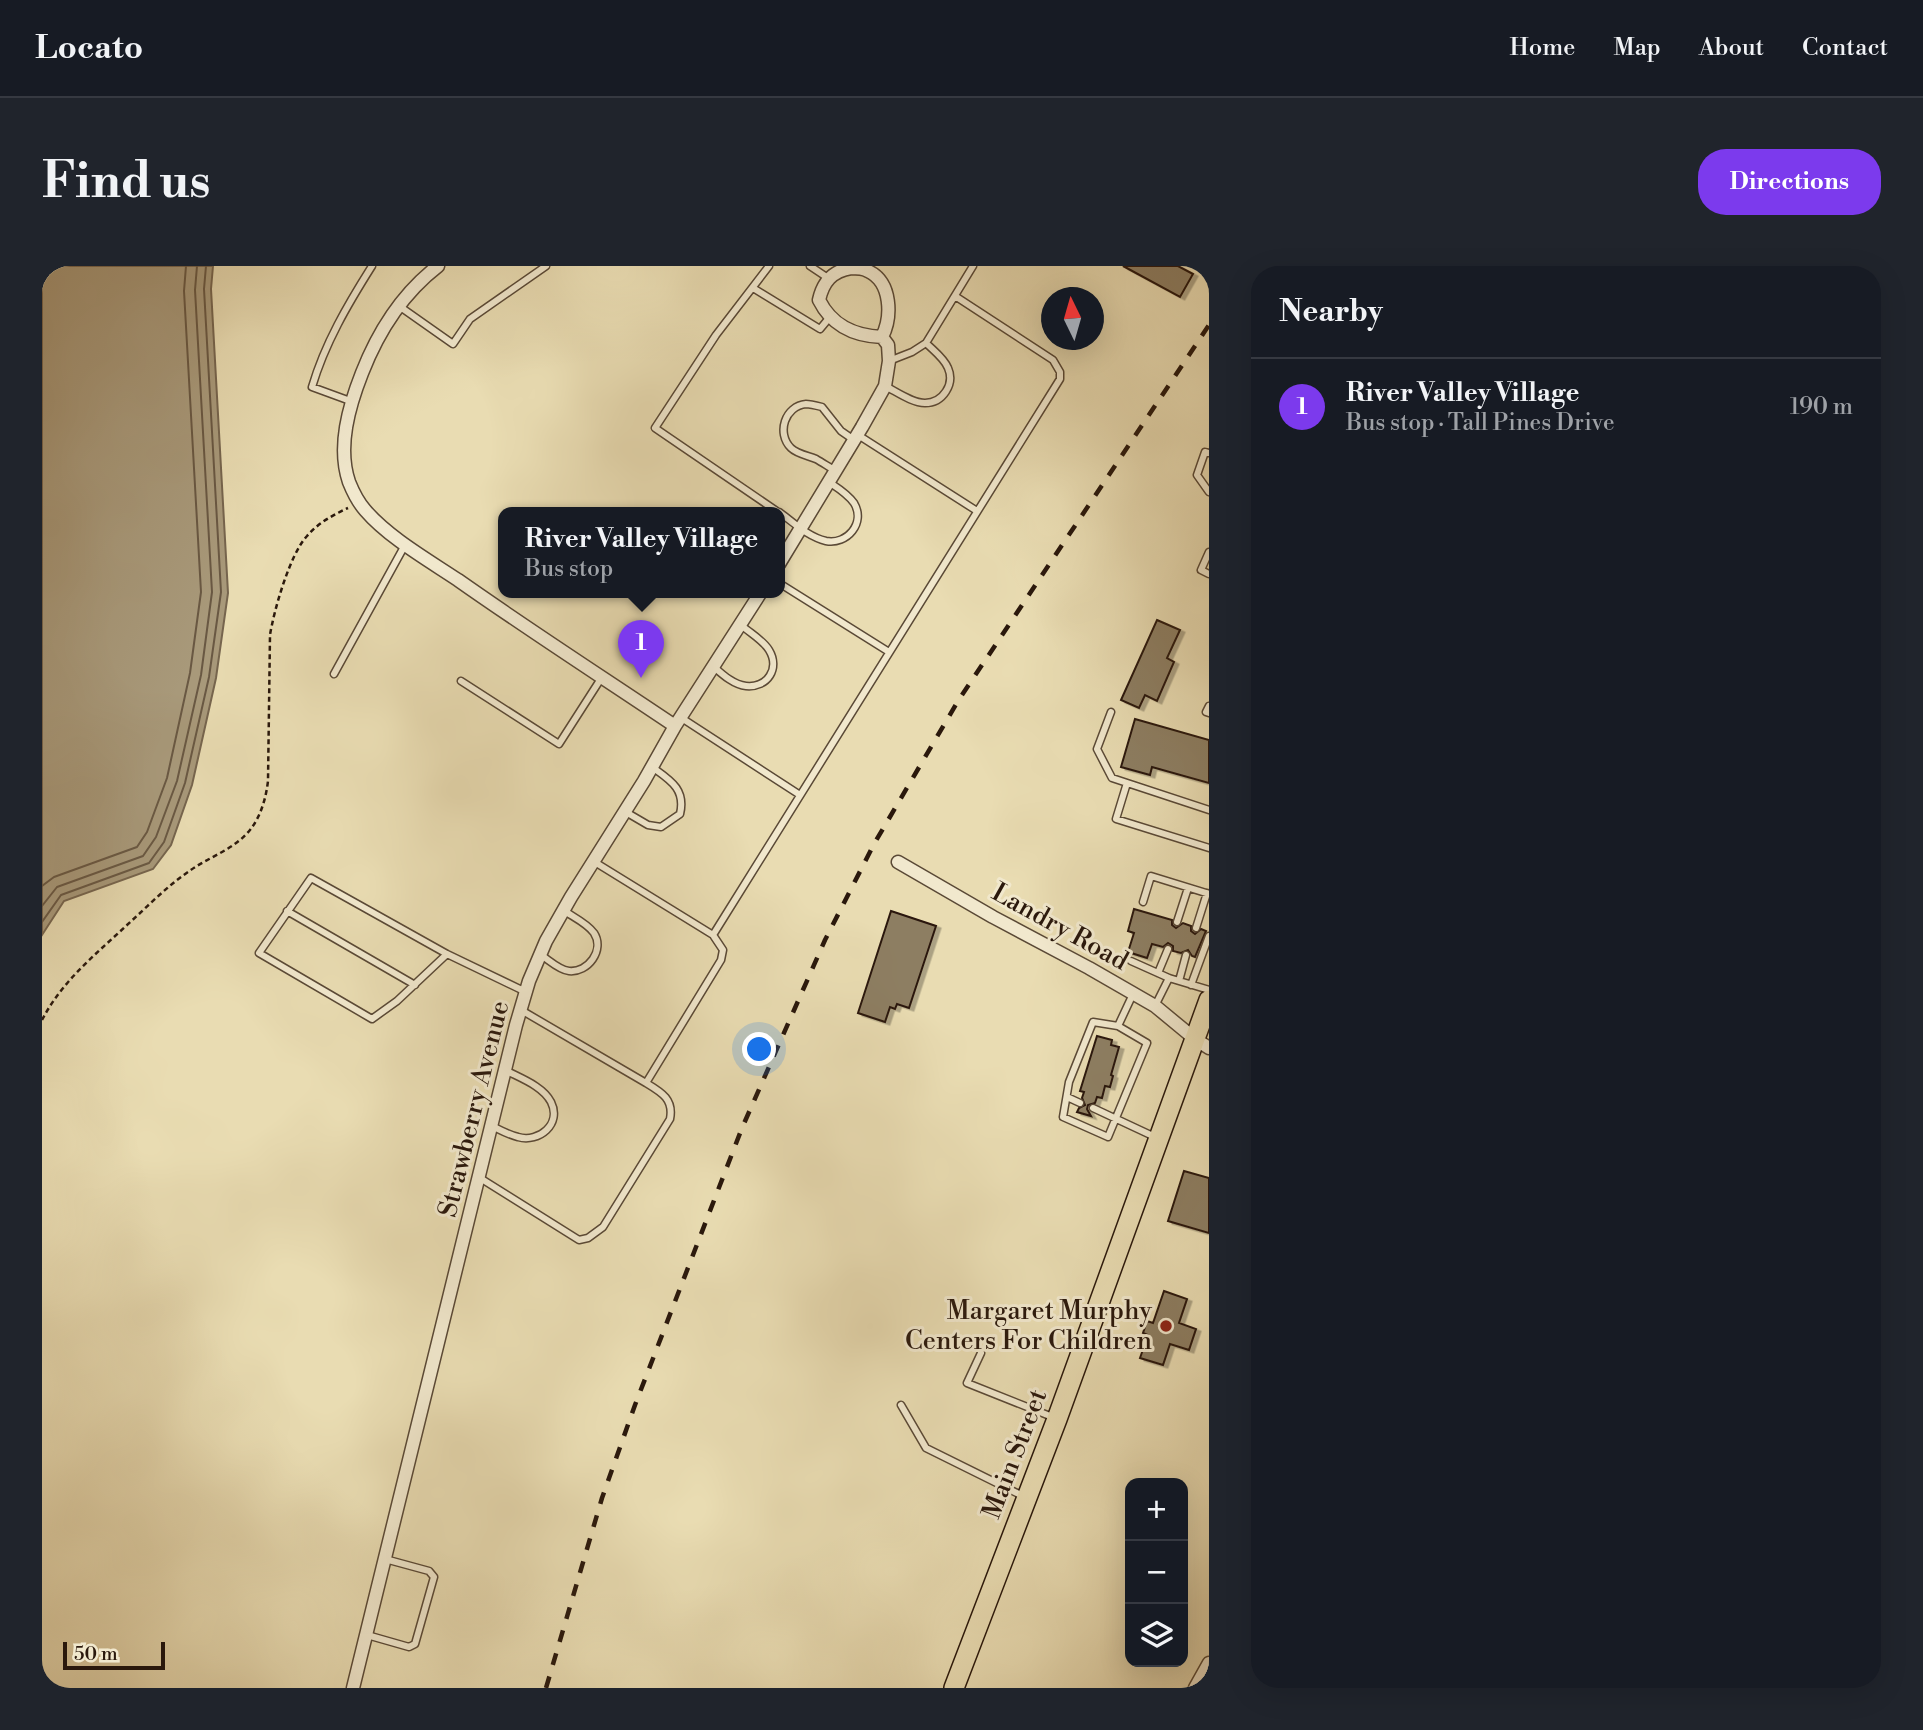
<!DOCTYPE html>
<html lang="en">
<head>
<meta charset="utf-8">
<style>
	:root { --surface:#171b24; --page:#20242c; --text:#f1f3f6; --muted:#9ea1a6; --line:#363941; --accent:#7c3aed }
	body { margin:0; font-family:"Libre Bodoni",serif; background:var(--page); color:var(--text) }
	.controls { position:absolute; right:21px; bottom:21px; display:grid; overflow:hidden; border-radius:14px; box-shadow:0 7px 28px #0002 }
	.controls button { width:63px; height:63px; display:grid; place-items:center; padding:0; border:0; border-bottom:2px solid var(--line); background:var(--surface); color:var(--text); font:35px sans-serif }
	.compass { position:absolute; left:999px; top:21px; width:63px; height:63px; border-radius:50%; background:var(--surface); box-shadow:0 7px 28px #0002; rotate:355deg }
	.scale { position:absolute; left:21px; bottom:18px; width:102px; box-sizing:border-box; padding-left:7px; border:4px solid #2a180c; border-top:0; font-size:19px; line-height:24px; white-space:nowrap; color:#2a180c; -webkit-text-stroke:5px #f1e8cd; paint-order:stroke }
	.you { position:absolute; left:718px; top:784px; width:24px; height:24px; margin:-18px; border:5px solid #fff; border-radius:50%; background:#1a73e8; box-shadow:0 0 0 10px #1a73e833 }
	.badge { display:grid; place-items:center; width:46px; height:46px; border-radius:50%; background:var(--accent); color:#fff; font-size:23px; font-weight:700 }
	.pin { position:absolute; translate:-50% -58px; filter:drop-shadow(0 2px 4px #0008) }
	.pin::after { content:''; position:absolute; top:37px; width:24px; height:21px; background:inherit; clip-path:polygon(0 0,100% 0,50% 100%) }
	.popup { position:absolute; left:456px; top:241px; width:287px; height:91px; box-sizing:border-box; display:grid; place-content:center; border-radius:14px; background:var(--surface); filter:drop-shadow(0 2px 5px #0005); font-size:23px; white-space:nowrap; color:var(--muted) }
	.popup b { font-size:26px; color:var(--text) }
	.popup::after { content:''; position:absolute; left:50%; top:100%; margin-left:-14px; border:14px solid transparent; border-top-color:var(--surface) }
	.list { margin:0; padding:0; list-style:none }
	h2 { display:flex; justify-content:space-between; align-items:center; height:91px; margin:0; padding:0 28px; font-size:30px }
	h2 small { font-size:23px; font-weight:400; color:var(--muted) }
	.list li { display:grid; grid-template-columns:46px 1fr auto; gap:21px; align-items:center; box-sizing:border-box; height:98px; padding:0 28px; border-top:2px solid var(--line) }
	.list b { display:block; font-size:26px; white-space:nowrap }
	.list p { margin:0; font-size:23px; white-space:nowrap; color:var(--muted) }
	.list em { font-size:23px; font-style:normal; color:var(--muted) }
	.icon { flex:none; width:38px; height:38px; fill:none; stroke:currentColor; stroke-width:2; stroke-linecap:round; stroke-linejoin:round }
	.map { position:relative; flex:none; width:1167px; height:1422px; overflow:hidden; border-radius:28px }
	header { display:flex; align-items:center; gap:42px; box-sizing:border-box; height:98px; padding:0 35px; background:var(--surface); border-bottom:2px solid var(--line) }
	header strong { font-size:33px }
	nav { display:flex; gap:38px; margin-inline-start:auto; font-size:24px }
	.intro { display:flex; align-items:center; justify-content:space-between; box-sizing:border-box; height:168px; padding:0 42px }
	h1 { margin:0; font-size:49px }
	.button { padding:18px 32px; border-radius:28px; background:var(--accent); color:#fff; font-size:24px; font-weight:700 }
	main { display:flex; gap:42px; padding:0 42px }
	aside { flex:1; background:var(--surface); border-radius:28px; box-shadow:0 7px 28px #0002 }
	.map>svg:first-child { display:block }
	.water { fill:#a8997a; stroke:#76654e; stroke-width:2 }
	.lines { fill:none; stroke-linecap:round; stroke-linejoin:round }
	.shore { stroke:#695843; stroke-width:2 }
	.building { fill:#8d7e62; stroke:#2a180c; stroke-width:2; filter:url(#shadow) }
	.service-casing { stroke:#5a4936; stroke-width:9 }
	.minor-casing { stroke:#5a4936; stroke-width:15 }
	.trunk-casing { stroke:#2a180c; stroke-width:22 }
	.path { stroke:#2a180c; stroke-width:2.5; stroke-dasharray:5 3.5; stroke-linecap:butt }
	.service { stroke:#f1e8cd; stroke-width:6 }
	.minor { stroke:#f1e8cd; stroke-width:12 }
	.trunk { stroke:#e9dcb2; stroke-width:19 }
	.rail { stroke:#2a180c; stroke-width:4.5; stroke-dasharray:12 12; stroke-linecap:butt }
	.poi-dot { fill:#8f2418; stroke:#f1e8cd; stroke-width:2.5 }
	.labels { text-anchor:middle; dominant-baseline:central; stroke-width:6; stroke-linejoin:round; paint-order:stroke }
	.street-label { font-size:26px; fill:#2a180c; stroke:#f1e8cd }
	.poi-label { font-size:26px; fill:#2a180c; stroke:#f1e8cd; text-anchor:end }
</style>
</head>
<body>
<header>
<strong>Locato</strong>
<nav><a>Home</a><a>Map</a><a>About</a><a>Contact</a></nav>
</header>
<div class="intro"><h1>Find us</h1><a class="button">Directions</a></div>
<main>
<div class="map">
<svg width="1167" height="1422" viewBox="0 0 1167 1422">
	<defs>
		<filter id="shadow"><feDropShadow dx="4.5" dy="2.5" stdDeviation="0" flood-color="#0004"/></filter>
	</defs>
	<rect width="100%" height="100%" fill="#e9dcb2"/>
	<filter id="stains"><feTurbulence type="fractalNoise" baseFrequency=".00286" numOctaves="4"/><feColorMatrix values="0 0 0 0 .2 0 0 0 0 .09 0 0 0 0 .02 0 0 0 .5 -.17"/></filter>
	<radialGradient id="worn" r=".72"><stop offset=".6" stop-color="#630" stop-opacity="0"/><stop offset="1" stop-color="#630" stop-opacity=".3"/></radialGradient>
	<!-- water -->
	<path class="water" d="M0,0H171L169,23L186,327L174,412L150,519L129,579L111,603L22,635L0,669Z"/>
	<g class="lines">
		<!-- shore -->
		<path class="shore" d="M0,620L12,611L95,581L105,566L125,512L148,407L159,326L142,25L144,0
			M0,640L15,621L101,590L114,571L135,515L159,409L170,326L153,24L155,0
			M0,656L19,629L107,597L122,576L143,517L167,411L179,326L162,23L164,0"/>
	</g>
	<!-- building -->
	<path class="building" d="M1081,0H1136L1151,8L1138,31Z
		M1115,354L1138,364L1125,392L1132,396L1115,435L1103,429L1097,442L1079,434Z
		M1093,453L1167,474V517L1110,501L1108,509L1079,501Z
		M1092,643L1130,654V659L1134,662L1141,657L1149,660V665L1153,668L1159,663L1164,665L1153,691L1150,690L1146,684L1139,687L1131,685V680L1126,677L1121,681L1110,678L1105,692L1086,686L1092,667L1086,665Z
		M849,645L894,660L867,742L855,738L853,743L848,741L843,756L816,747Z
		M1055,770L1070,774L1069,779L1077,781L1069,809L1071,810L1068,821L1063,820L1060,832L1055,831L1053,837L1046,839L1045,843L1049,850L1035,846L1037,842L1043,839L1040,832L1042,826L1038,825Z
		M1142,905L1167,912V967L1126,955Z
		M1122,1025L1145,1033L1137,1057L1154,1063L1147,1084L1128,1078L1121,1099L1098,1092L1106,1069L1101,1067L1105,1055L1111,1057Z"/>
	<g class="lines">
		<!-- service casing -->
		<g class="service-casing">
			<path id="service" d="M727,0L674,69L613,162L736,246
				M768,0L786,12
				M711,22L778,63L788,51
				M357,40L411,78L428,53L504,0
				M847,95L870,86L884,77L931,0
				M843,120C855,126 870,137 883,137C901,137 913,118 906,102C902,92 892,85 884,77
				M311,136L270,121C283,77 306,38 330,0
				M816,169L935,245
				M1167,187L1163,186L1155,209L1167,226
				M794,205C787,201 781,197 774,193C767,190 755,188 749,182C734,167 743,140 764,138C768,138 776,140 780,141L799,165L812,174
				M737,246C751,256 766,271 784,275C805,279 824,257 812,237C806,228 796,222 787,216
				M1167,286L1159,304L1167,308
				M737,317L847,386
				M672,401C681,409 692,419 704,420C726,422 738,402 727,384C721,374 708,367 699,359
				M292,408L363,279
				M419,415L517,478L560,411
				M1167,440L1164,446L1167,447
				M1069,446L1055,483L1070,512L1167,544
				M638,451L758,529
				M1085,517L1074,553L1167,582
				M582,545L606,559L619,561L638,548C644,523 628,514 610,501
				M551,595L671,669
				M1101,636L1109,610L1167,628
				M245,645L373,719
				M1135,656L1146,622
				M1154,662L1165,627
				M405,688L355,735L330,753L217,687L269,612L405,688L484,726
				M499,689C507,694 517,704 527,705C546,707 563,684 552,667C545,657 531,651 521,644
				M1089,695L1127,712L1167,724
				M1116,707L1126,683
				M1137,715L1144,689
				M1149,719L1167,670
				M1113,740L1127,712
				M479,744L604,817
				M1076,760L1105,777L1066,871L1021,851L1027,816L1051,756L1076,760L1091,728
				M1025,831L1038,837
				M1051,842L1113,871
				M450,860C458,864 467,869 476,871C497,877 520,858 509,836C501,820 478,812 463,804
				M438,912L537,974L546,972L561,961L628,853C632,833 619,826 604,817L679,694L681,684L671,669L1018,113V106L1011,94L913,30
				M939,1087L925,1117L1013,1152
				M859,1139L884,1182L983,1231
				M325,1369L367,1381L373,1378L392,1311L387,1305L343,1293"/>
		</g>
		<!-- minor casing -->
		<g class="minor-casing">
			<path id="minor" d="M396,0C361,27 336,66 320,107C307,140 295,181 307,216C311,226 316,236 323,244C346,271 386,294 416,314C487,364 560,411 633,460
				M809,2C815,2 821,2 826,5C850,16 850,51 840,71C812,70 790,60 777,34C781,16 790,5 809,2Z
				M737,298L820,161L843,120L847,95L846,79L840,71
				M856,596L951,651L1047,702L1113,740L1153,773L1167,782
				M311,1422L474,759L487,715L504,675L529,631L602,515L633,460L719,326
				M1153,1422L1167,1397"/>
		</g>
		<!-- trunk casing -->
		<g class="trunk-casing">
			<path id="trunk" d="M912,1422L1015,1153L1167,734"/>
		</g>
		<!-- path -->
		<path class="path" d="M0,754C20,715 54,688 85,659C105,641 124,621 146,606C166,591 192,584 208,564C219,550 224,532 226,515L228,369C232,344 248,288 265,270C276,257 291,249 306,242"/>
		<!-- service -->
		<use href="#service" class="service"/>
		<!-- minor -->
		<use href="#minor" class="minor"/>
		<!-- trunk -->
		<use href="#trunk" class="trunk"/>
		<!-- rail -->
		<path class="rail" d="M504,1422L560,1232L593,1139L700,862L783,674L832,578L916,435L1167,59"/>
	</g>
	<!-- markers -->
	<circle class="poi-dot" cx="1124" cy="1060" r="7"/>
	<g class="labels">
		<!-- street labels -->
		<g class="street-label">
			<text transform="translate(1018 661) rotate(29)">Landry Road</text>
			<text transform="translate(432 843) rotate(-76)">Strawberry Avenue</text>
			<text transform="translate(973 1188) rotate(-69)">Main Street</text>
		</g>
		<!-- poi labels -->
		<g class="poi-label">
			<text x="1110" y="1045">Margaret Murphy<tspan x="1110" dy="30">Centers For Children</tspan></text>
		</g>
	</g>
	<rect width="100%" height="100%" filter="url(#stains)"/>
	<rect width="100%" height="100%" fill="url(#worn)"/>
</svg>
<div class="controls">
<button>+</button>
<button>−</button>
<button><svg class="icon" aria-label="layers" viewBox="0 0 24 24"><path d="M12 4l9 5-9 5-9-5zM3 14l9 5 9-5"/></svg></button>
</div>
<svg class="compass" viewBox="-18 -18 36 36"><path d="M0-13l5 13h-10z" fill="#e53935"/><path d="M0 13l5-13h-10z" fill="#9ea1a6"/></svg>
<div class="scale">50 m</div>
<div class="you"></div>
<div class="pin badge" style="left:599px;top:412px">1</div>
<div class="popup"><b>River Valley Village</b>Bus stop</div>
</div>
<aside>
<h2>Nearby<small></small></h2>
<ul class="list">
<li><span class="badge">1</span><div><b>River Valley Village</b><p>Bus stop · Tall Pines Drive</p></div><em>190 m</em></li>
</ul>
</aside>
</main>
</body>
</html>
